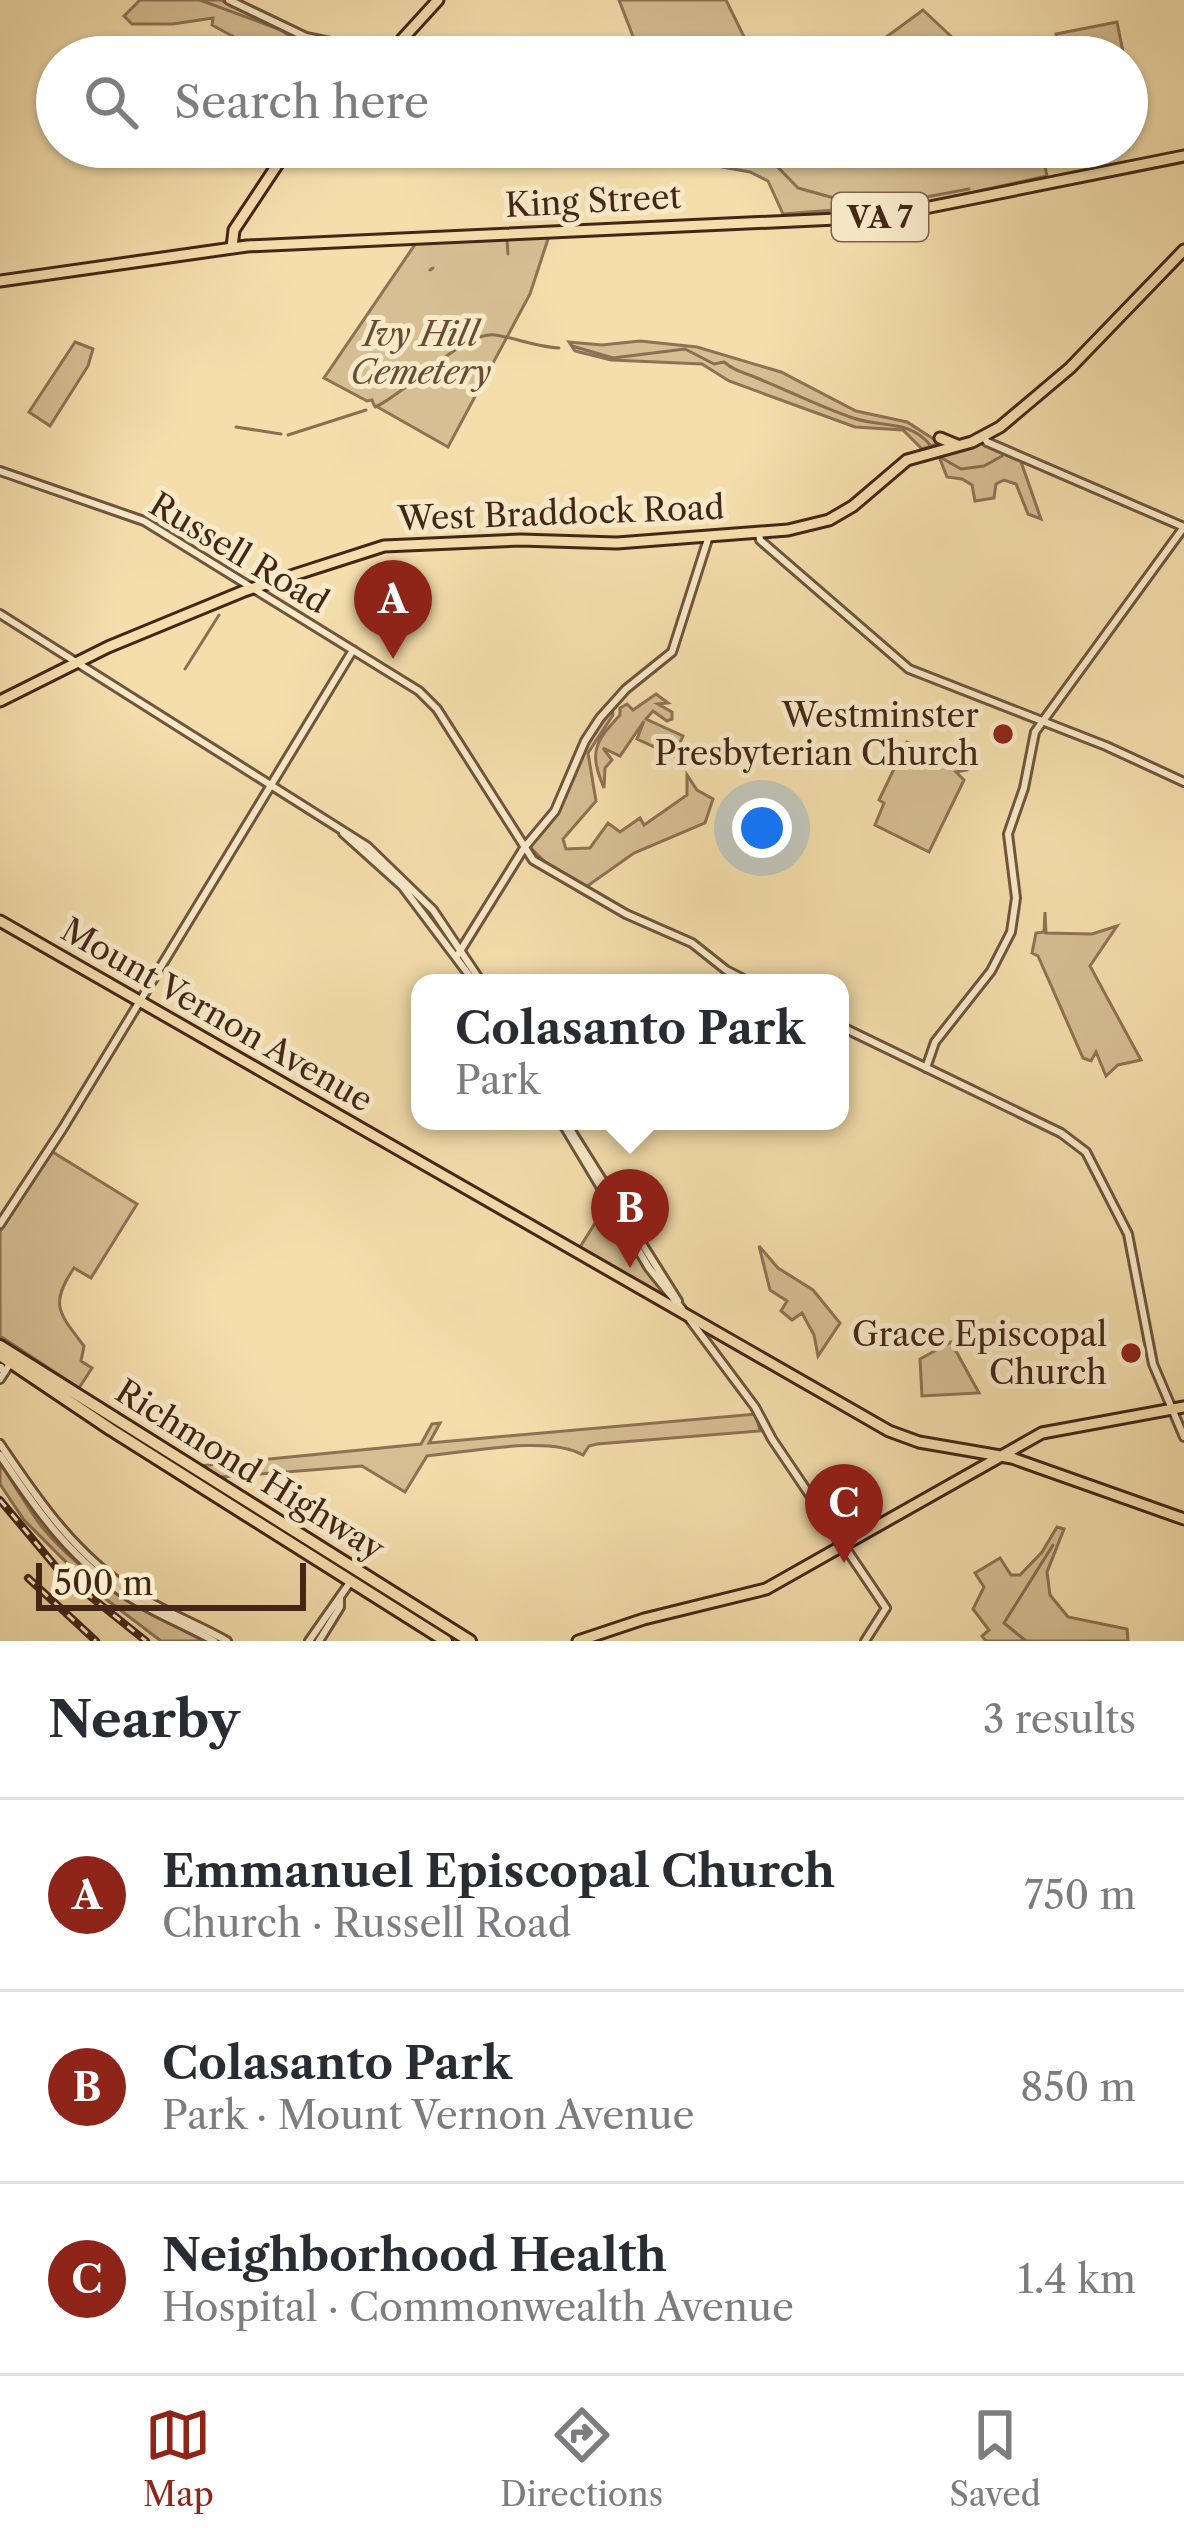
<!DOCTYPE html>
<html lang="en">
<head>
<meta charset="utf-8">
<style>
	:root { --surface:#fff; --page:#f7f7f7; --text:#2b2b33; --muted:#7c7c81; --line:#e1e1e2; --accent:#8f2418 }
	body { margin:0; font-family:"Libre Caslon Text",serif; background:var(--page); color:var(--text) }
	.scale { position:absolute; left:36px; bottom:30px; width:270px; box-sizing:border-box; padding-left:12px; border:6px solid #442617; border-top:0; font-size:33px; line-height:42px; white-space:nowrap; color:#442617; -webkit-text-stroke:9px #f8eac9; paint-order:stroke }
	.you { position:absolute; left:762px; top:828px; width:42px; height:42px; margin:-30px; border:9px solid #fff; border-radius:50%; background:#1a73e8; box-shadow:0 0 0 18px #1a73e833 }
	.badge { display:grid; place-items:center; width:78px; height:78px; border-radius:50%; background:var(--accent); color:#fff; font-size:39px; font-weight:700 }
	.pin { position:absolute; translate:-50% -99px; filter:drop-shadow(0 3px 6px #0008) }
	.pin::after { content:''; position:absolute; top:63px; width:42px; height:36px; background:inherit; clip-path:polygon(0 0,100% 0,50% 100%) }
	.popup { position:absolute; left:411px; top:974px; width:438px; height:156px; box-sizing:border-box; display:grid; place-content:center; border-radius:24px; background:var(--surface); filter:drop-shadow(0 3px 9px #0005); font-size:39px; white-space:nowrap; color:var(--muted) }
	.popup b { font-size:45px; color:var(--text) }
	.popup::after { content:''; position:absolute; left:50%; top:100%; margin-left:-24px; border:24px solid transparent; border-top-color:var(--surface) }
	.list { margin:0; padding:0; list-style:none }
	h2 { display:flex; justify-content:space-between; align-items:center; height:156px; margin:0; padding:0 48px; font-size:51px }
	h2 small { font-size:39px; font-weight:400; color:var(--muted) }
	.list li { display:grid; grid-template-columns:78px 1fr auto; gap:36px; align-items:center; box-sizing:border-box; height:192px; padding:0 48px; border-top:3px solid var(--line) }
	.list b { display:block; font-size:45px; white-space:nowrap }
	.list p { margin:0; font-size:39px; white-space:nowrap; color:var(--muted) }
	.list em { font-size:39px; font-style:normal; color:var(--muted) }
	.icon { flex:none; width:66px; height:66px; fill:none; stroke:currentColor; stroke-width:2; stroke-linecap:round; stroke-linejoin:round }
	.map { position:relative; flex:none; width:1184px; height:1641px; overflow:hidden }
	.search { position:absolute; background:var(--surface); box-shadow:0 3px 9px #0004; left:36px; right:36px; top:36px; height:132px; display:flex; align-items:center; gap:30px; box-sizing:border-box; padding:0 42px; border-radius:66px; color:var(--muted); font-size:45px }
	.sheet { height:732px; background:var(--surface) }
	nav { display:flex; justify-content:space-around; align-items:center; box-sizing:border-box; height:168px; border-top:3px solid var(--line); background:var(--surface); font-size:33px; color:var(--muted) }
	nav a { display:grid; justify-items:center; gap:6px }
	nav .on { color:var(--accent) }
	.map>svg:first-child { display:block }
	.green { fill:#d6bf93; stroke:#8d7255; stroke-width:3 }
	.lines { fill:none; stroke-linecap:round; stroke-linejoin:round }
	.stream { stroke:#8a6f52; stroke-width:3 }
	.minor-casing { stroke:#70543c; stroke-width:12 }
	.major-casing { stroke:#442617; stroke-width:15 }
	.highway-casing { stroke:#442617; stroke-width:16 }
	.minor { stroke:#f8eac9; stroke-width:6 }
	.major { stroke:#f4deac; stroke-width:9 }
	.highway { stroke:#f4deac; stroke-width:10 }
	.rail-casing { stroke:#442617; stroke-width:8 }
	.rail { stroke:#f8eac9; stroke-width:3; stroke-dasharray:9; stroke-linecap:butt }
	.poi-dot { fill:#8f2418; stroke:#f8eac9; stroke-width:4.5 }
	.labels { text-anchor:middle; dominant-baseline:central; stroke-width:10; stroke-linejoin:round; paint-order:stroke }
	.shield { fill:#f8eac9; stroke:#7a614c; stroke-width:3 }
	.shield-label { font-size:30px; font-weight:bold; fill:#442617 }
	.street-label { font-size:33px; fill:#442617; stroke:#f8eac9 }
	.park-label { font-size:33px; font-style:italic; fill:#684c36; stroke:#f8eac9 }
	.poi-label { font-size:33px; fill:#442617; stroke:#f8eac9; text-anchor:end }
</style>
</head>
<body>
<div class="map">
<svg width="1184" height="1641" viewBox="0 0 1184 1641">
	<rect width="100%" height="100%" fill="#f4deac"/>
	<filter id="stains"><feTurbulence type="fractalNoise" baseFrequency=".00167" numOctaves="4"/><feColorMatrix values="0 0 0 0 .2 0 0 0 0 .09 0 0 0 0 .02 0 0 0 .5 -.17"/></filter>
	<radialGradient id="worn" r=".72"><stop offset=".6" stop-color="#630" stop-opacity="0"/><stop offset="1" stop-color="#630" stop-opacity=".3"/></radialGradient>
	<!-- green -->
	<path class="green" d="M140,0H220L311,42L382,54L348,57L316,51L311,57H271L212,25L213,18L173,24H132L124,16Z
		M619,0H726L754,57H641Z
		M923,10L973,57H859Z
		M1117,22L1123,52L1060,57L1056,34Z
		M563,147H1041L1047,176L924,203L783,214L768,181L750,172L672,158L671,161L660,162L658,152L596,160Z
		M549,236L530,294L448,447L374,405L372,400L367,401L324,378L416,243Z
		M640,341L697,347L781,372L856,411L907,422L940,443L922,449L903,430L855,427L729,381L702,364L611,360L575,351L569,342L602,345Z
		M75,342L93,349L88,366L50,426L29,412Z
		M981,443L1020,459L1041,519L1028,514L1016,484L1004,480L996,484L994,498L975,501L972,485L962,479L947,477L938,454Z
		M656,694L668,703L658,704L672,712V719L667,721L653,711L646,719L683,736L674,756L637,739L644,721L620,756L603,748L612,760L605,768L604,788C589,752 594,743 620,715V708L627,704L633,710Z
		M612,706L613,715L588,753L596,801L563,839L566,849L590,848L608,823L620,832L640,818L644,825L687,795V775L697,790L713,799L705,823L634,853L586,887L550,867L530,847L559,812L584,750Z
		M907,742L941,759L943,752L970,765L967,770L956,772L964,780L929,852L875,825L884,803L879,800Z
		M1045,912L1046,933L1092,934L1117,926L1090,966L1141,1060L1118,1065L1106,1076L1096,1052L1091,1061L1083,1058L1038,956L1032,953L1036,933L1044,932Z
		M51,1151L137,1204L91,1278L74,1268C49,1305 59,1313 84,1346L81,1361L92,1368L79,1388L0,1336V1232Z
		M604,1209H608L667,1298L580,1247Z
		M759,1246L778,1268L813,1290L840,1323L818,1356L814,1335L802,1313L792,1320L781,1311L787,1301L770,1290Z
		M951,1342L979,1393L922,1396L920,1359Z
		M756,1414L760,1431L597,1444L589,1446L583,1455C549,1435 469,1452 427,1456L405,1492L362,1466L222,1477H213L198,1466L421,1444L432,1424L440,1423L429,1443Z
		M0,1463C14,1484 27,1507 42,1527C86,1580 144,1610 204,1641H161L94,1590L24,1520L0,1484Z
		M1057,1527L1064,1529L1047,1572L1050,1595L1068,1617L1127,1629L1128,1641H986L982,1636L989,1630L973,1609L984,1587L975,1573L1000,1558L1011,1575H1020L1042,1552Z"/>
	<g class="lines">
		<!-- stream -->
		<path class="stream" d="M200,0L281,30L299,43L375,57
			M710,147L765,154L798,188L852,203L888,204L969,189
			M507,239L508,254
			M430,270L433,268
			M572,346L613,358L685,349L714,364L724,362C736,372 743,372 757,378C789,391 820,407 853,418C882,428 910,419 931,446
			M375,407C406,394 463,331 495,335C516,338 537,347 559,348
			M236,427L281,434
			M288,435L366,410
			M940,457L961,469L984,466L1002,456
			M185,669L219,615
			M1026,1641L1004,1623L1053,1545"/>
		<!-- minor casing -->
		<g class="minor-casing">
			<path id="minor" d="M229,0L306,37L388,54
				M984,437L987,442L1184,527
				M0,471L144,521L419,691L437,709L533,860L626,914L692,943L726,970L751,983
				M759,532L760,540L909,669L1106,746L1184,782
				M0,614L367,846L433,910L482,983
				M343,833L402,886L475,983
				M457,956L524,848L555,811L585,741L600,718L626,689L672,652L709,536
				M840,1026L1061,1133L1086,1152L1128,1234L1153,1364L1184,1437
				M926,1068L935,1042L991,971L1011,932L1016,898L1008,834L1024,788L1035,732L1184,527
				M561,1121L649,1268L682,1309
				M570,1129L678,1301
				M0,1224L63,1128L353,650
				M690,1320L755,1407L772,1439L886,1608
				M0,1369L1,1367
				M0,1379L11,1362
				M0,1444C39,1502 76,1556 136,1594C165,1612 197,1624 227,1641
				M0,1455C37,1511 73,1562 131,1598C158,1615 187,1626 214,1641
				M309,1641L351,1581
				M319,1641L340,1607V1598
				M865,1641L886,1608"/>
		</g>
		<!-- major casing -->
		<g class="major-casing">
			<path id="major" d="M386,57L438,0
				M232,247L234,230L289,147
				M0,281L247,246L880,217L1184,156
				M940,438L957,445
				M0,701L108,647L244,591L384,546L520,540L617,543L788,530L829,520L853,506L907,460L972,442L1000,427L1070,368L1184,250
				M0,921L889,1431L919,1442L1012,1458L1184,1519
				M578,1641L644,1619L766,1589L1042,1433L1184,1407"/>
		</g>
		<!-- highway casing -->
		<g class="highway-casing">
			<path id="highway" d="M0,1346L470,1641
				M0,1355L110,1429L446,1641"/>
		</g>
		<!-- minor -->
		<use href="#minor" class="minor"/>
		<!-- major -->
		<use href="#major" class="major"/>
		<!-- highway -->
		<use href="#highway" class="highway"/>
		<!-- rail casing -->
		<g class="rail-casing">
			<path id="rail" d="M0,1500L61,1573L146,1641
				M28,1578L96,1641"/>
		</g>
		<!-- rail -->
		<use href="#rail" class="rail"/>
	</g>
	<!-- markers -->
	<g class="poi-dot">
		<circle cx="1003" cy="734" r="12"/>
		<circle cx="1131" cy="1353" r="12"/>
	</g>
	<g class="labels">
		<!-- shield labels -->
		<rect class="shield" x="832" y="193" width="96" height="48" rx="9"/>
		<g class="shield-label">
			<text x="880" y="217">VA 7</text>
		</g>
		<!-- street labels -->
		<g class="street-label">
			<text transform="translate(593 201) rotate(-3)">King Street</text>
			<text transform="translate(561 513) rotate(-2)">West Braddock Road</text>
			<text transform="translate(239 553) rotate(31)">Russell Road</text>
			<text transform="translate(217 1015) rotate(30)">Mount Vernon Avenue</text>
			<text transform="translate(250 1470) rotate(32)">Richmond Highway</text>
		</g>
		<!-- park labels -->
		<g class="park-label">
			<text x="421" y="334">Ivy Hill<tspan x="421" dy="38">Cemetery</tspan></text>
		</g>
		<!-- poi labels -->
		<g class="poi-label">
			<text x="979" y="715">Westminster<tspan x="979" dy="38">Presbyterian Church</tspan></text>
			<text x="1107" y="1334">Grace Episcopal<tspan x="1107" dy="38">Church</tspan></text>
		</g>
	</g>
	<rect width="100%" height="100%" filter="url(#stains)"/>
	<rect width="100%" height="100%" fill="url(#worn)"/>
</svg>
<div class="scale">500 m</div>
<div class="you"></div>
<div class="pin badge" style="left:393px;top:659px">A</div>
<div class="pin badge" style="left:630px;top:1268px">B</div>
<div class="popup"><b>Colasanto Park</b>Park</div>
<div class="pin badge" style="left:844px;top:1563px">C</div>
<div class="search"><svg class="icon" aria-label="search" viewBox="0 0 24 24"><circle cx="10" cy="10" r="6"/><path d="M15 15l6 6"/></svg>Search here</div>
</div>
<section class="sheet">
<h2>Nearby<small>3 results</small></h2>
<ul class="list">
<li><span class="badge">A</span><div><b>Emmanuel Episcopal Church</b><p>Church · Russell Road</p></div><em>750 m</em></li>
<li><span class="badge">B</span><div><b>Colasanto Park</b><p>Park · Mount Vernon Avenue</p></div><em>850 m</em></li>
<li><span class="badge">C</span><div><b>Neighborhood Health</b><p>Hospital · Commonwealth Avenue</p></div><em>1.4 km</em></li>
</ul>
</section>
<nav>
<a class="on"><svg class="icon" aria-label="map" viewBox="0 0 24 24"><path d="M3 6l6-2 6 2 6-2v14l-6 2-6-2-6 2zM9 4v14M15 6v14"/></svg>Map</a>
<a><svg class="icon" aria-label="directions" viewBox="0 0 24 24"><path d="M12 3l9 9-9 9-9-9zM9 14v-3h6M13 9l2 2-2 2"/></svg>Directions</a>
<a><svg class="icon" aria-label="saved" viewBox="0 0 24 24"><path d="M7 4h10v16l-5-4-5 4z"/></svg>Saved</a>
</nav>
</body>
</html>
